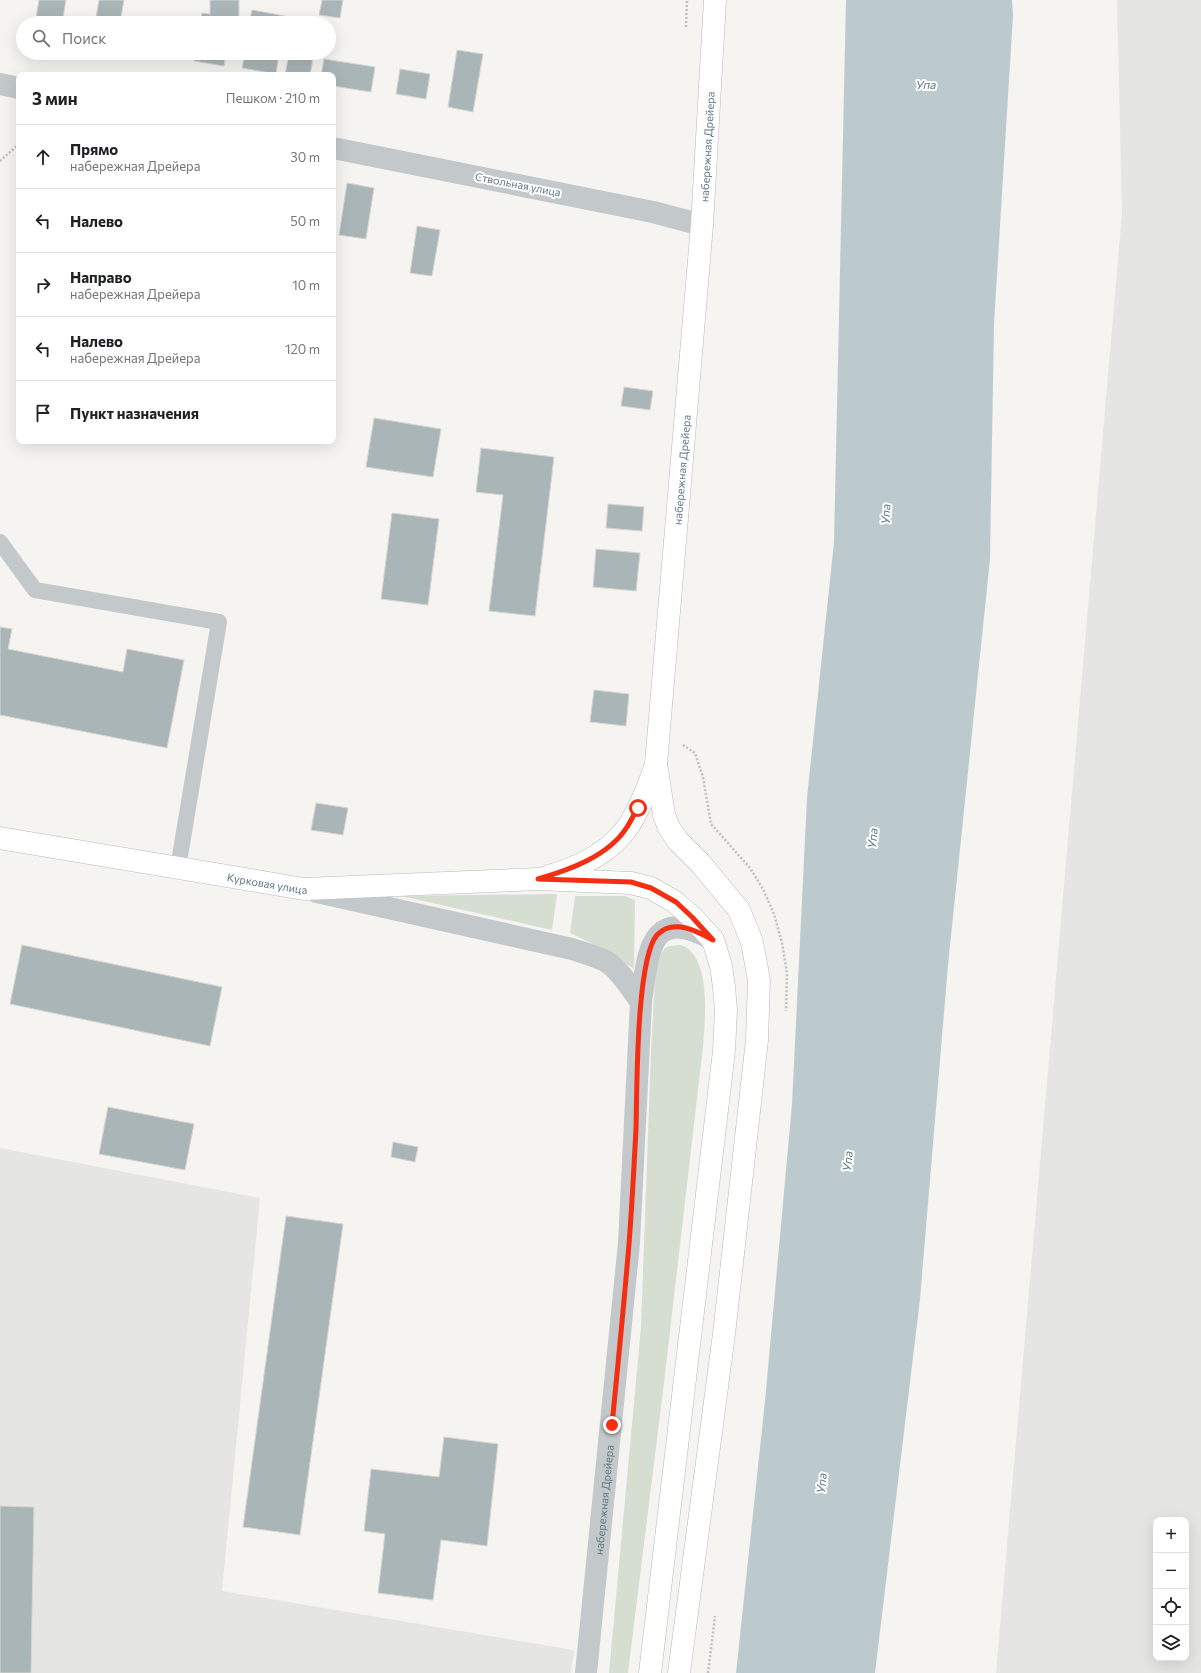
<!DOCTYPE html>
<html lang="ru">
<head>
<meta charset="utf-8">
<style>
	:root { --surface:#fff; --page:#f6f6f6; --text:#202124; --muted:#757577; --line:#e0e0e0 }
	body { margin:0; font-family:Commissioner,sans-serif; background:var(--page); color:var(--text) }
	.controls { position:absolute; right:12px; bottom:12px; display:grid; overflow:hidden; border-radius:8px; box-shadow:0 4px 16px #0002 }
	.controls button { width:36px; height:36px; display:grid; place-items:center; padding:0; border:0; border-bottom:1px solid var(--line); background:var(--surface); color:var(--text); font:20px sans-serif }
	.stop { position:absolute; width:12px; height:12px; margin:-9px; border:3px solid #f32e12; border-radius:50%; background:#fff }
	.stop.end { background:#f32e12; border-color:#fff; box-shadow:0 1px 4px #0008 }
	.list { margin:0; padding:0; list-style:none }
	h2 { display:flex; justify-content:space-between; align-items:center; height:52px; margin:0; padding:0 16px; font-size:17px }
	h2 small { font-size:13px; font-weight:400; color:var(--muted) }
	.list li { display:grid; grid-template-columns:26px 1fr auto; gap:12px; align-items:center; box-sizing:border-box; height:64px; padding:0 16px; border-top:1px solid var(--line) }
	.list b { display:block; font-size:15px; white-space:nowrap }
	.list p { margin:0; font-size:13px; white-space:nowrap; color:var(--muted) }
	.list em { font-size:13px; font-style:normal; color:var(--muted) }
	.icon { flex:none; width:22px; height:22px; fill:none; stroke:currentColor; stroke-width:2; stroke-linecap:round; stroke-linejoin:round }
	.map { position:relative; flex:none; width:1201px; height:1673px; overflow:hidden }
	.search { position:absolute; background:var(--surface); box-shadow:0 4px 16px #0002; left:16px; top:16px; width:320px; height:44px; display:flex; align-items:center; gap:10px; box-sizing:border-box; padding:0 14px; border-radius:22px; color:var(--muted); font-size:15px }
	.panel { position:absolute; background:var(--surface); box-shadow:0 4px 16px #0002; left:16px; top:72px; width:320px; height:372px; border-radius:8px }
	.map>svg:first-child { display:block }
	.built { fill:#e5e6e4; fill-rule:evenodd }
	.green { fill:#d6ddd1 }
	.water { fill:#bccace }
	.building { fill:#aab5b8; stroke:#d6d6d3 }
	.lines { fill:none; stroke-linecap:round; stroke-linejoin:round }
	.secondary-casing { stroke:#b3babd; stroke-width:23 }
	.path { stroke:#bdbfc1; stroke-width:2.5; stroke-dasharray:2 2; stroke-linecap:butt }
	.lane { stroke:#c3c8ca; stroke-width:16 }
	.street { stroke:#c3c8ca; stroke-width:22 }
	.secondary { stroke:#fff; stroke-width:22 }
	.route { stroke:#f32e12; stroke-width:5 }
	.labels { text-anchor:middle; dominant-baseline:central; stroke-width:4; stroke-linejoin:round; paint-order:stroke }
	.street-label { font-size:11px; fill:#617884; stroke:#fff }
	.water-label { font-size:12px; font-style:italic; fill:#5c7b82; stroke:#fff }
</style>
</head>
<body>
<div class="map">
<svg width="1201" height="1673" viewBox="0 0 1201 1673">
	<rect width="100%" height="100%" fill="#f5f4f0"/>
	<!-- built -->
	<path class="built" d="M1117,0H1201V1673H996L1122,213ZM1156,1520H1186V1658H1156Z
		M0,1148L260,1198L222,1591L574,1650L571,1673H0Z"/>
	<!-- green -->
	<path class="green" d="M557,894L552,930L401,896Z
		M575,896H625L635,900L634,969L603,949L570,933Z
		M681,945C712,956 705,1020 703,1047L665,1374L628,1673H609L641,1327L651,1051L656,961L665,948L670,946Z"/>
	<!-- water -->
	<path class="water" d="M846,0H1012L1013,15L994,324L990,559L948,965L920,1299L875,1673H736L765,1401L792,1104L807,798L834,542Z"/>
	<!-- building -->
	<path class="building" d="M39,0H66L62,23H35Z
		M99,0H124L120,23H95Z
		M210,0H239V23H200L202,13L210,14Z
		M322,0H343L340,18L319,15Z
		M252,10L285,16L284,23H249Z
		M457,50L483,54L473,112L448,107Z
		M195,53H226L224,66L194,61Z
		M245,53H279L276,74L242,68Z
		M289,53H314L310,75H285Z
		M324,59L375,67L371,92L333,86V75H321Z
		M400,69L430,74L426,99L396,94Z
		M347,183L374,188L366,239L339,235Z
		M417,226L440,230L432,276L410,273Z
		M624,387L653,391L650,410L621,406Z
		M374,418L441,429L433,477L366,467Z
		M481,448L554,457L535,616L489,611L503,495L476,492Z
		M608,504L644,507L642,531L606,528Z
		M392,513L439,519L428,605L381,599Z
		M596,549L640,553L636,591L593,587Z
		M0,627L12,629L8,649L123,672L127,649L184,660L167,748L0,715Z
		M594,690L629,694L626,726L590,722Z
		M316,803L348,808L343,835L311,830Z
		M22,945L222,987L210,1046L10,1004Z
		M108,1107L194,1124L185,1170L99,1154Z
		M393,1142L418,1147L415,1162L391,1157Z
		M286,1216L343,1224L300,1535L243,1527Z
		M444,1437L498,1444L487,1546L441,1540L433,1600L378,1593L385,1534L364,1531L371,1469L439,1477Z
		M0,1506L34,1507L31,1673H0Z"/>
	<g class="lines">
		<!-- secondary casing -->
		<g class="secondary-casing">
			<g id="secondary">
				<path d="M656,764L664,815L669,828L678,841L701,864L739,910L752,942L759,980L757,1040L724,1334L679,1673"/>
				<path id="s2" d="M0,838L304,889L538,879L631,883L651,888L675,902L692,917L713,940L721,966L724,987L726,1010L724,1051L650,1673"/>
				<path id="s3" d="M549,876C577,868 609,853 627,828C640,809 649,785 656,764L702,225L715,0"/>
			</g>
		</g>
		<!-- path -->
		<path class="path" d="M686,27L687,0
			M0,161L19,144
			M683,745L695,753L703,777L711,824L750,868L763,889L774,914L782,943L787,973L786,1011
			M708,1673L715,1616"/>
		<!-- lane -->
		<path class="lane" d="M0,542L35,590L219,622L178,868"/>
		<!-- street -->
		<g class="street">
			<path d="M0,84L19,88"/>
			<path d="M333,148L653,212L702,225"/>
			<path d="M317,892L572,949C583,953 596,956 607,962C621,971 631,989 641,1002"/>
			<path id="s1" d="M586,1673L629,1243L641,1002C648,954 649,903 713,940"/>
		</g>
		<!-- secondary -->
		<use href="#secondary" class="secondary"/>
	</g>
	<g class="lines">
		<!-- route -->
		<path class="route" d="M612,1425C618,1364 624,1304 629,1244C632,1206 634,1167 636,1129C637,1092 636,959 657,935C673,918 697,931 713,940L692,917L676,902L651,888L631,882L538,879C569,870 609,856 627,827C631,821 634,814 638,808"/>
	</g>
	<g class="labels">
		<!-- street labels -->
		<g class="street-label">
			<text stroke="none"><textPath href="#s3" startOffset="783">набережная Дрейера</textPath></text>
			<text transform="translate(518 184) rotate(11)">Ствольная улица</text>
			<text stroke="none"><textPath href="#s3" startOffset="459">набережная Дрейера</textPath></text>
			<text stroke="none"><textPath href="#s2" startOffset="271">Курковая улица</textPath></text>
			<text stroke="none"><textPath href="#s1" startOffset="174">набережная Дрейера</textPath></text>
		</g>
		<!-- water labels -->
		<g class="water-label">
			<text x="926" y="84">Упа</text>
			<text transform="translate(885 514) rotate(-88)">Упа</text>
			<text transform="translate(872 838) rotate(-85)">Упа</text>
			<text transform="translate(847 1161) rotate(-85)">Упа</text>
			<text transform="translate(821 1483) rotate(-85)">Упа</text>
		</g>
	</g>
</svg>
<div class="controls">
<button>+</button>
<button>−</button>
<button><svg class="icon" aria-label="locate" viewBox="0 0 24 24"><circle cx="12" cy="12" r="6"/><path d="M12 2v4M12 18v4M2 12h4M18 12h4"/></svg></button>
<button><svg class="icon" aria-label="layers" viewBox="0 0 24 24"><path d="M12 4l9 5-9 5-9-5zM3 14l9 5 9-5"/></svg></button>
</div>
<div class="stop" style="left:638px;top:808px"></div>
<div class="stop end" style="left:612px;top:1425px"></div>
<div class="search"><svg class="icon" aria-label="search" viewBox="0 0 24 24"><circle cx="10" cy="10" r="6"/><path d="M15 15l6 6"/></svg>Поиск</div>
<section class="panel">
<h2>3 мин<small>Пешком · 210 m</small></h2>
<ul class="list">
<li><svg class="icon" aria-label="ahead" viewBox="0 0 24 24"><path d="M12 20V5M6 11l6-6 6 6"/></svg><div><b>Прямо</b><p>набережная Дрейера</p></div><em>30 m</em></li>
<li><svg class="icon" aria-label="left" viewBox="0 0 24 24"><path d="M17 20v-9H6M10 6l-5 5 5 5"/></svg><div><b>Налево</b></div><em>50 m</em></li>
<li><svg class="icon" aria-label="right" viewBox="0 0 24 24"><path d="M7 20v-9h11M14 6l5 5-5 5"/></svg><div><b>Направо</b><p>набережная Дрейера</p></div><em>10 m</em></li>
<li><svg class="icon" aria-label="left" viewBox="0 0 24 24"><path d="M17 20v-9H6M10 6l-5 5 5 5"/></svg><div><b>Налево</b><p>набережная Дрейера</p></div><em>120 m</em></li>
<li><svg class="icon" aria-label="arrive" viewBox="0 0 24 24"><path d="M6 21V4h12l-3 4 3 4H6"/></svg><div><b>Пункт назначения</b></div></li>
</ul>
</section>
</div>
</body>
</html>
